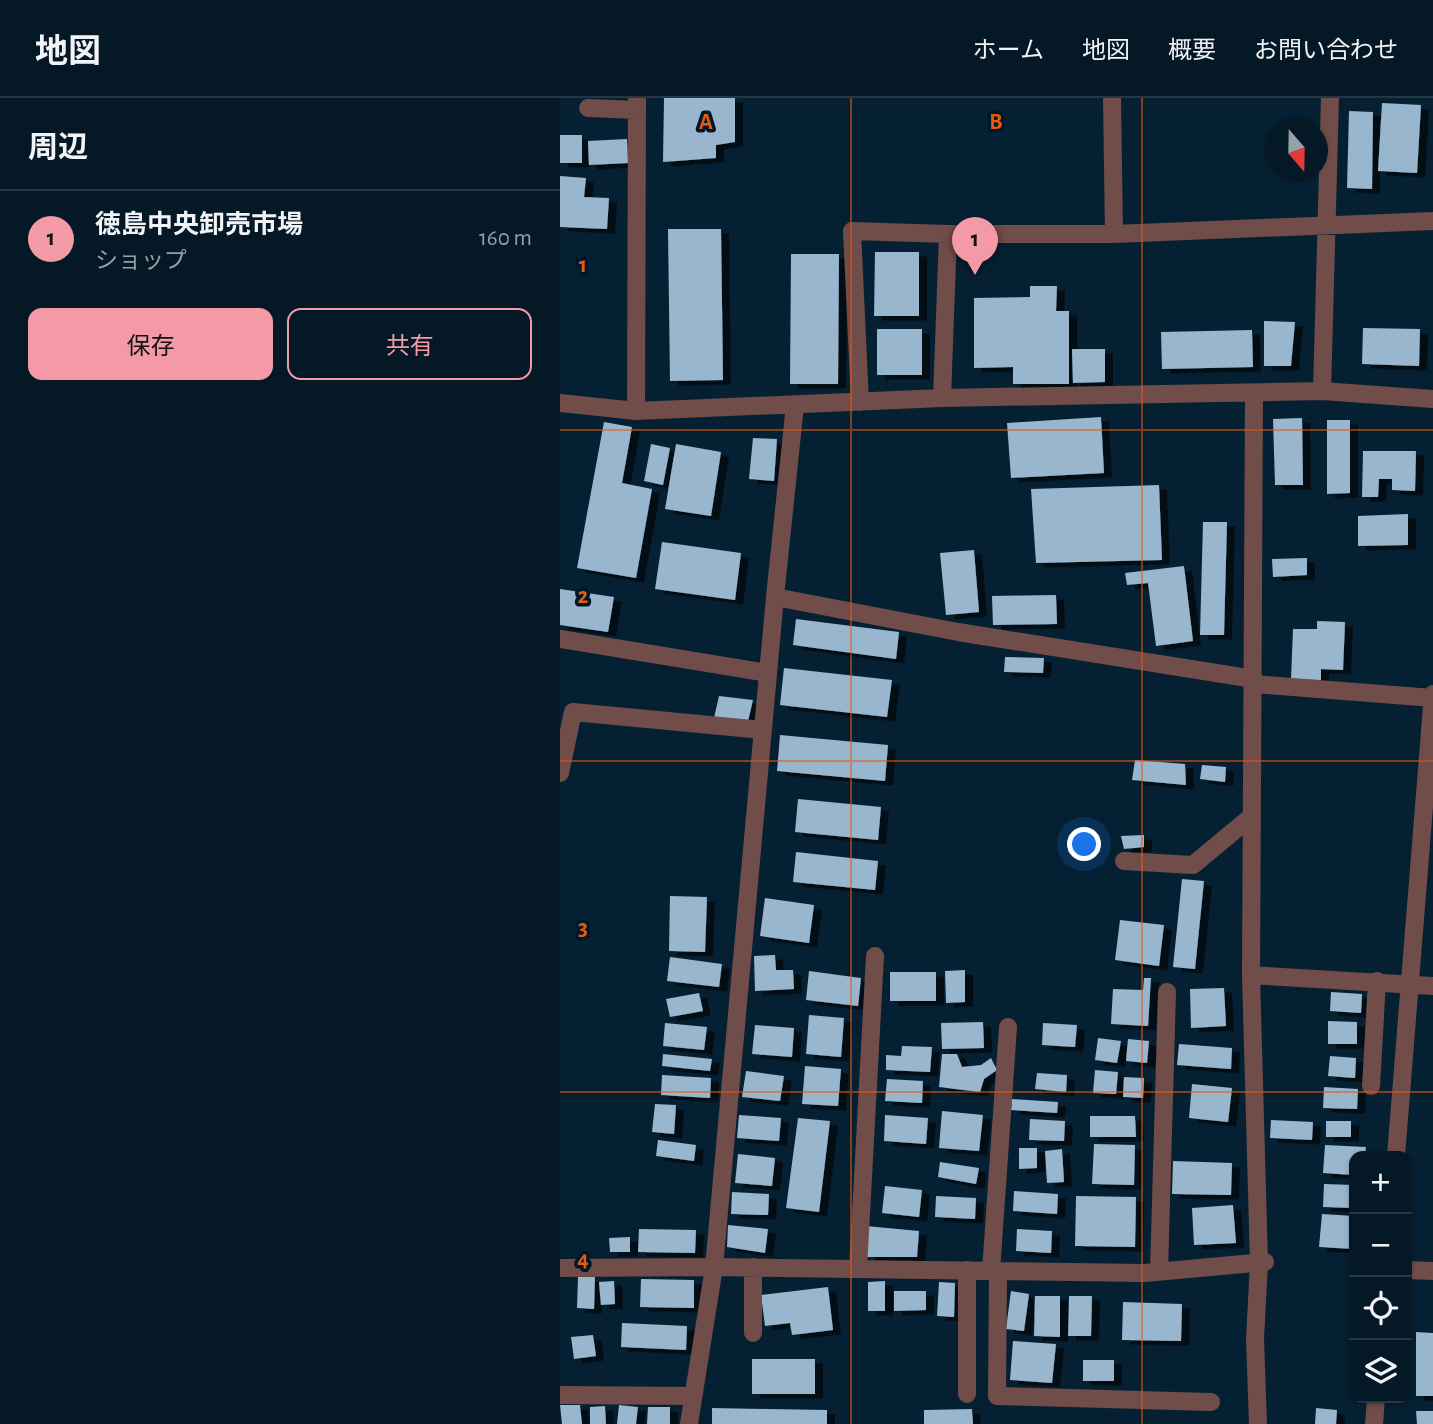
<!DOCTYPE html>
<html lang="ja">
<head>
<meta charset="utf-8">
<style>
	:root { --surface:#041826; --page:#122532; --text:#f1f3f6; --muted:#97a0a7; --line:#253743; --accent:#f49aa6 }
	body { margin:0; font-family:"Alegreya Sans","Noto Sans JP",sans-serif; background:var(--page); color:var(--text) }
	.controls { position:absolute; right:21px; bottom:21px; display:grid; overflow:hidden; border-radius:14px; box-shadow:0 2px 5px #0004 }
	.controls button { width:63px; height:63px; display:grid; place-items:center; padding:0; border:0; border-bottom:2px solid var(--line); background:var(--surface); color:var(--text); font:35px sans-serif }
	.compass { position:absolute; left:705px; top:21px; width:63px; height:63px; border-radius:50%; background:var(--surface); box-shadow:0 2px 5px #0004; rotate:160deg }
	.you { position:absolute; left:525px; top:747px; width:24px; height:24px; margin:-18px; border:5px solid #fff; border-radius:50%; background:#1a73e8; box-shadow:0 0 0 10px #1a73e833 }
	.badge { display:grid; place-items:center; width:46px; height:46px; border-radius:50%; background:var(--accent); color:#111; font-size:23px; font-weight:700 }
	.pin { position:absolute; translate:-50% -58px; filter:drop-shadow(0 2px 4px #0008) }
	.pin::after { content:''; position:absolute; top:37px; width:24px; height:21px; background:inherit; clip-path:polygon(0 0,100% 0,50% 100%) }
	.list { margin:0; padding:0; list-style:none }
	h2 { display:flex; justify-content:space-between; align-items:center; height:91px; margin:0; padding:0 28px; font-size:30px }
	h2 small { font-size:23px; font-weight:400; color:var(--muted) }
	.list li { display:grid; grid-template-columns:46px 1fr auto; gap:21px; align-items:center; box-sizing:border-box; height:98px; padding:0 28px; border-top:2px solid var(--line) }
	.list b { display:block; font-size:26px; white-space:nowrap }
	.list p { margin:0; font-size:23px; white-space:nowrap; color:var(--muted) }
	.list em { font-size:23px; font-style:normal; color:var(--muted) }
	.actions { display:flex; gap:14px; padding:21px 28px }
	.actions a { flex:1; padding:16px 0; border:2px solid var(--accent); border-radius:14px; text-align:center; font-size:24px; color:var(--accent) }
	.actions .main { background:var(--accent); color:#111 }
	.icon { flex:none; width:38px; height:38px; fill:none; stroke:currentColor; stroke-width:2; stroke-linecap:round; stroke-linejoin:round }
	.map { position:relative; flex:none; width:873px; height:1326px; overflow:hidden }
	header { display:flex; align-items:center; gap:42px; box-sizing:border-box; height:98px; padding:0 35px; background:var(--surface); border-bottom:2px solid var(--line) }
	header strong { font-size:33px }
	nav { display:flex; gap:38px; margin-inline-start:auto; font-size:24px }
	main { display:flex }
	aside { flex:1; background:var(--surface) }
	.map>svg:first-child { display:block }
	.building { fill:#99b6cf; filter:url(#shadow) }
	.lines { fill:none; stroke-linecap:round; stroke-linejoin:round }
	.minor { stroke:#704d49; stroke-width:18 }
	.grid { fill:none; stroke:#e8590c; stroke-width:2; stroke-opacity:0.55 }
	.grid-label { font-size:23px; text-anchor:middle; font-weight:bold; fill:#e8590c; stroke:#001629; stroke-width:7; stroke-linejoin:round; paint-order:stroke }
</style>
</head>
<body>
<header>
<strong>地図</strong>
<nav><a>ホーム</a><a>地図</a><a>概要</a><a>お問い合わせ</a></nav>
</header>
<main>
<aside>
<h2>周辺<small></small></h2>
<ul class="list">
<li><span class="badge">1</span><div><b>徳島中央卸売市場</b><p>ショップ</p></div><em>160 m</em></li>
</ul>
<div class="actions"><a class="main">保存</a><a>共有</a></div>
</aside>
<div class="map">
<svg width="873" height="1326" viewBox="0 0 873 1326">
	<defs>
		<filter id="shadow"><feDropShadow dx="8" dy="4.5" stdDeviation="0" flood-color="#0009"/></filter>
	</defs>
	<rect width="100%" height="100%" fill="#062033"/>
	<!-- building -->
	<path class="building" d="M104,0H175V44L156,47V60L103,64Z
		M822,5L861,7L857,75L818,73Z
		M789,13L813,14L812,91L787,90Z
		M0,37H22V65H0Z
		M67,41L68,65L29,67L28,43Z
		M0,78L26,80L24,99L49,100L47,131L0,129Z
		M108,131H161L163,282L110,283Z
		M315,154H359V218H314Z
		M231,156H279L278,286H230Z
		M470,188H497L496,213H509V286H453V269L414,270V200L470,199Z
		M704,223L735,224L731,268H704Z
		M803,230L860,231L859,268L802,266Z
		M317,231H362V277H317Z
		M692,232L693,269L602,271L601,234Z
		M512,251H545V284L513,285Z
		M541,319L544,375L451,380L447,325Z
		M742,320L743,387H715L713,321Z
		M767,322H790V395L767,396Z
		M44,324L72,329L62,385L92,391L76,480L17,470Z
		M193,340L217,341L214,383L189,381Z
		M91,346L110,350L103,387L84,383Z
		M116,346L161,354L151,418L105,411Z
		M803,353H856L855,393L832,392V381H819L818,399H802Z
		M599,387L602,462L476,465L471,391Z
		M848,416V447L798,448V418Z
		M643,424H667L664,537H640Z
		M102,444L181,455L175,502L95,491Z
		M414,452L419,514L386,517L380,455Z
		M747,460V477L713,479L712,461Z
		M624,468L633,543L596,548L588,485L567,487L565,475Z
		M0,491L54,499L48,534L0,527Z
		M496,497L497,526L433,527L432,498Z
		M236,521L339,534L336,561L233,547Z
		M757,523L785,524L783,572L761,571V582L731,581L733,531H757Z
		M445,559L484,560L483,575L444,574Z
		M224,570L332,582L327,619L220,607Z
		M159,598L193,602L188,623L154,620Z
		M220,637L328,647L325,683L217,673Z
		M575,662L625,666L626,687L572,682Z
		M642,667L666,669L665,684L640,681Z
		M238,701L321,709L318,742L235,734Z
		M584,737V749L564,751L561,738Z
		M236,754L318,763L315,792L233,784Z
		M622,781L644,783L635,871L613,869Z
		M110,798L147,799L145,854L109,853Z
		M205,800L254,807L249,845L200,838Z
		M560,822L604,827L599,868L555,862Z
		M215,857L216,872H233L234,891L195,893L194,858Z
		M110,859L162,866L159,889L107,883Z
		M405,872V904L386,905L385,873Z
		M249,873L301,880L298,908L246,902Z
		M330,874H376V903H330Z
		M584,880H591L588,928L551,926L553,891L583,892Z
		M664,890L666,928L631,930L630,891Z
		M771,894L802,896L801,915L770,913Z
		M139,895L143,913L110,919L106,901Z
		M249,917L284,920L281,959L246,956Z
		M768,923L797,924V946H768Z
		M423,924L424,950L382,951L381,925Z
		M105,925L147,929L144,952L103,948Z
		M483,925L517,927L515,949L482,947Z
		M195,927L234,930L232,959L192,956Z
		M538,940L561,943L557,965L535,962Z
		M568,941L589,943L587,965L566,963Z
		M619,946L672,950L671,971L617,967Z
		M342,948L372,949L370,974L326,972V957L341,958Z
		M103,956L152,961L150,973L102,968Z
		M382,956H397L402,969L421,967L431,960L437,972L424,981L420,994L379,989Z
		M770,958L796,960L795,980L768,978Z
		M245,968L281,971L278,1008L242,1006Z
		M535,972L558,974L556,996L533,995Z
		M186,973L224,978L220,1003L182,999Z
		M477,975L507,977L506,994L475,991Z
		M102,977L151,980L150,1000L101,997Z
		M564,979L584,980L583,1000L563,999Z
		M327,981L363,983L362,1005L325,1003Z
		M632,986L672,990L668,1024L629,1020Z
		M764,989L798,991L797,1011L763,1010Z
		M452,1001L498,1004L497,1015L451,1012Z
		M95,1006L116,1007L114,1036L92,1034Z
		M382,1013L423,1017L419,1053L379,1050Z
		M179,1017L221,1020L219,1043L177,1040Z
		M325,1017L368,1020L366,1046L324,1043Z
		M530,1018H575L576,1039H530Z
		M238,1020L270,1023L259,1114L226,1110Z
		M470,1021L505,1023L504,1043L469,1042Z
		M711,1022L753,1024L752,1042L710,1040Z
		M766,1023H791V1039H766Z
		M98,1042L136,1047L134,1063L96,1058Z
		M534,1046L575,1047L574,1087L532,1086Z
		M765,1047L806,1049L805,1058H794V1077L763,1075Z
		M459,1050H477V1070L459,1071Z
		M502,1051L504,1084L487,1085L485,1053Z
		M178,1056L215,1060L212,1088L175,1085Z
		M613,1063L672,1065L671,1097L612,1096Z
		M380,1064L419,1070L416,1086L378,1079Z
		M764,1086L794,1087V1110L763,1109Z
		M325,1088L362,1092L359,1119L322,1115Z
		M454,1093L498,1096L497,1116L453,1113Z
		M172,1094L209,1096L208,1117L171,1116Z
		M376,1098L416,1100L415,1121L375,1119Z
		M516,1098L576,1099L575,1149L515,1148Z
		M673,1107L676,1145L634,1147L632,1110Z
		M762,1116L794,1118V1151L759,1149Z
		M168,1127L208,1131L205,1155L167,1149Z
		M306,1128L359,1133L357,1159H307Z
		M79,1131L136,1132L135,1155L78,1154Z
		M457,1131L492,1133L491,1155L456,1153Z
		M70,1139V1154H50L49,1140Z
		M18,1179H35L34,1211L17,1210Z
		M81,1181L134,1182V1210L80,1209Z
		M54,1183L55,1206L41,1207L39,1184Z
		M325,1183V1213H308V1184Z
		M379,1184L395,1185L394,1219L377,1218Z
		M268,1189L273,1232L232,1237L230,1225L205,1228L201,1197Z
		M334,1193H366V1212L334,1213Z
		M451,1193L469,1196L464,1233L446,1231Z
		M475,1198H500V1239L474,1238Z
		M509,1198H532L531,1238H508Z
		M563,1204L622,1206L621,1243L562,1242Z
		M62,1225L127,1228L126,1252L61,1249Z
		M856,1234L873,1235V1298H856Z
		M33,1237L36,1258L14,1261L11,1239Z
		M453,1243L496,1246L492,1285L450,1282Z
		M192,1261H255V1296H192Z
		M523,1262H554V1283H523Z
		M0,1307H20L22,1326H2Z
		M59,1307L78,1309L76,1326H57Z
		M45,1308L46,1326H30V1309Z
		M88,1309H110V1326H87Z
		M152,1310L267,1312V1326H152Z
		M756,1310L777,1312L776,1326H755Z
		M412,1311L413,1326H364V1312Z
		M856,1313H873V1326H857Z"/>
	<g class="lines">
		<!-- minor -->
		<path class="minor" d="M552,0L554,136
			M28,10L77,12
			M762,293L770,0
			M694,296L691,877L699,1165L695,1241L698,1326
			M382,300L388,136H554L873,123
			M300,304L292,133L388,136
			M0,305L76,313L382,300L762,293L873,301
			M76,313L77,0
			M215,499L398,534L694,581
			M0,541L208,575
			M694,586L873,600
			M0,675L13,614L203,632
			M564,763L633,767L692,718
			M691,877L873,888
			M811,988L817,883
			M836,1058L873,596
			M193,1169V1235
			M0,1170L154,1169L585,1175L705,1164
			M298,1171L315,858
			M847,1172L873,1173
			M431,1173L448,929
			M438,1173L437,1298L651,1304
			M599,1174L607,894
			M407,1296V1172
			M0,1297L133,1298
			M129,1326L154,1169L215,499L235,307
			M814,1326L816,1300"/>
	</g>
	<!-- grid -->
	<path class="grid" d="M291,0V1326M582,0V1326M0,332H873M0,663H873M0,994H873"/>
	<g class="grid-label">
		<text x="146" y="31">A</text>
		<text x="436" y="31">B</text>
		<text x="23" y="174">1</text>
		<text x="23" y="505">2</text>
		<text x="23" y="837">3</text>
		<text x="23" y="1168">4</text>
	</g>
</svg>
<div class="controls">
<button>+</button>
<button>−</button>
<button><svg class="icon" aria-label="locate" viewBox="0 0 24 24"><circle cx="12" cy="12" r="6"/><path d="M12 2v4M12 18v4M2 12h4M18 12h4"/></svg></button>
<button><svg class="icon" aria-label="layers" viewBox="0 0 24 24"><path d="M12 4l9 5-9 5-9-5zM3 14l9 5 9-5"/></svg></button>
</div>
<svg class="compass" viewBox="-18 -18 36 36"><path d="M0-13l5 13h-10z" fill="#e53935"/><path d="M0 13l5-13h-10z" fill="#97a0a7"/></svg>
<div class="you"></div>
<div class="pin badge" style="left:415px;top:177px">1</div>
</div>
</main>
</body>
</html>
